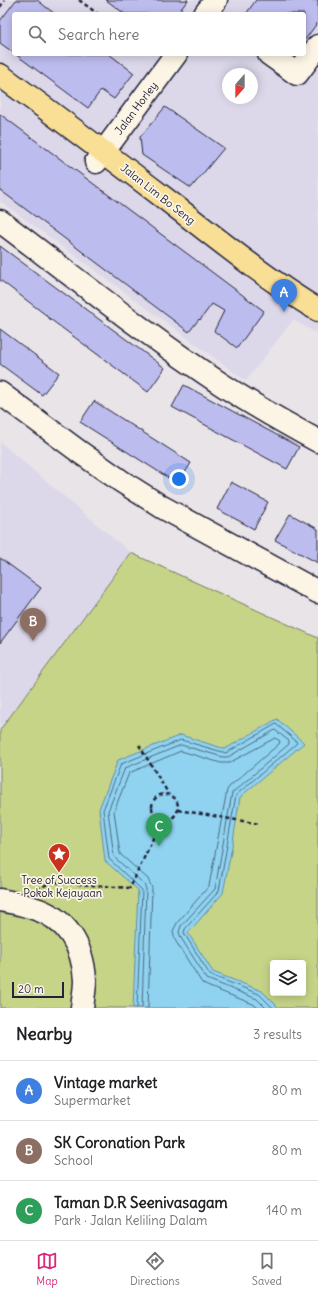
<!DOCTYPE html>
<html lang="en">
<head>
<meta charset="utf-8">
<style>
	:root { --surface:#fff; --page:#f2f2f2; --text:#202124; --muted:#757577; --line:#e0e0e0; --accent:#db2777 }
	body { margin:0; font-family:Delius,sans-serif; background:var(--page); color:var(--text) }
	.controls { position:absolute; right:12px; bottom:12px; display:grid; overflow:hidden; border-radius:4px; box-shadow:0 2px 10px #0003 }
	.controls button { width:36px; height:36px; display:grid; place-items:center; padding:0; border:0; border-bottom:1px solid var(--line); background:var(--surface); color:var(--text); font:20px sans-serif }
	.compass { position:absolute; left:222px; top:68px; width:36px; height:36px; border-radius:50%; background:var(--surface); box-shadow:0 2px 10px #0003; rotate:201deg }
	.scale { position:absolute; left:12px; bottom:10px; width:52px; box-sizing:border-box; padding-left:4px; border:2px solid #22223b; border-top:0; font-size:11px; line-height:14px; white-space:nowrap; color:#22223b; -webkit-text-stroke:3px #fcf5e5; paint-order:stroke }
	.you { position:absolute; left:179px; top:479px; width:14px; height:14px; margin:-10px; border:3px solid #fff; border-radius:50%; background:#1a73e8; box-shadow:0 0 0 6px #1a73e833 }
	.badge { display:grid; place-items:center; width:26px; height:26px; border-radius:50%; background:var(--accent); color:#fff; font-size:13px; font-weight:700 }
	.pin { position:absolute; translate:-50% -33px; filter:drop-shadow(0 1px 2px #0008) }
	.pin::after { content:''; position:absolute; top:21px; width:14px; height:12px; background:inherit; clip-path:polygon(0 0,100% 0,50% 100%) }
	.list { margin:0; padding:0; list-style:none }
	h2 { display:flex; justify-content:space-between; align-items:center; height:52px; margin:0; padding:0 16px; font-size:17px }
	h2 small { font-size:13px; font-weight:400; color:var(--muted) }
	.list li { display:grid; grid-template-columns:26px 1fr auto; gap:12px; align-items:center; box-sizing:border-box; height:60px; padding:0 16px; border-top:1px solid var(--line) }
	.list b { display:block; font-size:15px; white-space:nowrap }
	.list p { margin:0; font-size:13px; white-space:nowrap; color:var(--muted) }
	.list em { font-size:13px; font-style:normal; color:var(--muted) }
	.icon { flex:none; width:22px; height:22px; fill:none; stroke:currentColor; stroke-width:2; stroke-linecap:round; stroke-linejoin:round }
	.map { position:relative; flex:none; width:318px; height:1008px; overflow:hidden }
	.search { position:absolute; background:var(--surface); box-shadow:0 2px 10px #0003; left:12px; right:12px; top:12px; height:44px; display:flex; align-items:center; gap:10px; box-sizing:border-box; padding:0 14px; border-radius:4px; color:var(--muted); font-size:15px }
	.sheet { height:232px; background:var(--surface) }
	nav { display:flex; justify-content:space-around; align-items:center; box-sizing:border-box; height:56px; border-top:1px solid var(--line); background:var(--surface); font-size:11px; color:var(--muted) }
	nav a { display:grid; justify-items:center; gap:2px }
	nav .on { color:var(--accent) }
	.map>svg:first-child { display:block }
	.built { fill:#dcd8ea; fill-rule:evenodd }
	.green { fill:#c6d488; stroke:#747b62; fill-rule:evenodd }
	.water { fill:#8fd3f0; stroke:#638ca8 }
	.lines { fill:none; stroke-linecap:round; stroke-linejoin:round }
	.shore { stroke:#4e6983; stroke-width:1 }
	.building { fill:#bdbcee; stroke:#22223b }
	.minor-casing { stroke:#22223b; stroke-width:25 }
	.major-casing { stroke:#22223b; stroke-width:25 }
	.path { stroke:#22223b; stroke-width:2.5; stroke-dasharray:4 3; stroke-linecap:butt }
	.minor { stroke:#fcf5e5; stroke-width:22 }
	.major { stroke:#f9df96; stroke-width:22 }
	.labels { text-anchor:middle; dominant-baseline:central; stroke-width:3.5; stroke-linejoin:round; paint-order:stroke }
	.street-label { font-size:11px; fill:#22223b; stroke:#fcf5e5 }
	.poi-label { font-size:11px; fill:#22223b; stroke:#fcf5e5 }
</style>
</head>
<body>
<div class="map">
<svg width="318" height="1008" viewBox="0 0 318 1008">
	<rect width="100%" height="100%" fill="#e9e4e8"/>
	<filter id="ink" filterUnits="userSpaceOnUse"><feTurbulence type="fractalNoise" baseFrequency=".025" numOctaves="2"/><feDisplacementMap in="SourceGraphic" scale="8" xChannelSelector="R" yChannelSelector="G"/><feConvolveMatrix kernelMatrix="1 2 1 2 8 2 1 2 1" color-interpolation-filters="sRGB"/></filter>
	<g filter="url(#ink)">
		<!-- built -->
		<path class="built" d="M0,0H318V334L293,320L246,381L0,201ZM14,14H304V54H14ZM228,74H252V98H228Z
			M0,442L131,553L0,730Z"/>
		<!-- green -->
		<path class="green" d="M131,553L318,638V1008H0V730ZM273,963H303V993H273Z"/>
		<!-- water -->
		<path class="water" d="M277,719L304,743L240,797L233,841L223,893L188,933L213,972L262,991L279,1008H133L138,890L105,861L99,809L118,760L181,735L225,749Z"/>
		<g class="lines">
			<!-- shore -->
			<path class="shore" d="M137,1008L142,890L109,859L103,810L121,764L181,740L226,753L276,724L296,741L297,743L236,795L219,891L185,929L184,933L210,975L259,994L273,1008
				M142,1008L146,889L144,884L114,857L108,811L125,768L181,745L223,757H228L275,730L289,741V744L232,793L215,889L181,926L179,932L181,938L207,979L257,999L266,1008
				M148,1008L152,888L148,879L120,854L114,811L129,773L181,751L221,763H229L275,738L280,741L279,744L230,786L227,790L209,886L177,923L173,931L175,940L202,983L207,986L253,1004L258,1008"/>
		</g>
		<!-- building -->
		<path class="building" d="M16,0H37L55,14H14V53L0,43V21Z
			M106,0H188L177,14H125Z
			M256,0H318V22L304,41V14H246Z
			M15,54H109L134,73L114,99L101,90L88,108Z
			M165,107L224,148L191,188L142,155L140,137Z
			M0,114L264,311L237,348L214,331L224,311L212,304L200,320L199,319L189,332L0,190Z
			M0,246L165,368L148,392L46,316V315L0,280Z
			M0,329L59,373L42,395L0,364Z
			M184,385L299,447L287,469L172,407Z
			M94,401L191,463L178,484L80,422Z
			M231,482L268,502L254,529L217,509Z
			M290,514L318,529V563L275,540Z
			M0,558L41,588L0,643Z"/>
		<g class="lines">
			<!-- minor casing -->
			<g class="minor-casing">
				<path id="minor" d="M205,14L216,0
					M269,54L297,74L318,46
					M96,162L176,54
					M0,221C73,276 145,334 221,384C253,405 285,423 318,441
					M0,393L81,453L121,481L162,507L318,592
					M0,900C11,902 22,904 33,908C67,918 83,946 85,980C85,989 83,999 82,1008"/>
			</g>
			<!-- major casing -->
			<g class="major-casing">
				<path id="major" d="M0,75C55,115 109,156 163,197C214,236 263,277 318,310"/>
			</g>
			<!-- path -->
			<path class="path" d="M79,0L98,14
				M0,7L5,0
				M139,745L168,793
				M152 807a13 13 0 1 1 26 0a13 13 0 1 1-26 0Z
				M178,810L260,824
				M37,889L52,882L130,888L162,819"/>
			<!-- minor -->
			<use href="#minor" class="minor"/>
			<!-- major -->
			<use href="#major" class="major"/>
		</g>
	</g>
	<!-- icons -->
	<defs>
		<g id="sight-pin" transform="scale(1.15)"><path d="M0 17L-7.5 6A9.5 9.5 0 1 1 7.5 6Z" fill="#c8321e" stroke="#fcf5e5"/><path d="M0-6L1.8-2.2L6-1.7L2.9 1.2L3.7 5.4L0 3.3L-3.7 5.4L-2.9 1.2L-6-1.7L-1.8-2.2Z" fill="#fff"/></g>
	</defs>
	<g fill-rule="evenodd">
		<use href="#sight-pin" x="59" y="854"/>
	</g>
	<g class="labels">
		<!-- street labels -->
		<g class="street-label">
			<text transform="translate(136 108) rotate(-53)">Jalan Horley</text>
			<text transform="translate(158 194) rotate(38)">Jalan Lim Bo Seng</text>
		</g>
		<!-- poi labels -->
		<g class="poi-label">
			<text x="59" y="880">Tree of Success<tspan x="59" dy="13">- Pokok Kejayaan</tspan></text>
		</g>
	</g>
</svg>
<div class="controls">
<button><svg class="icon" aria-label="layers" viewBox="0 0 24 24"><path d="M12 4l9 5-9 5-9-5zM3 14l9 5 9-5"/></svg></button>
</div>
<svg class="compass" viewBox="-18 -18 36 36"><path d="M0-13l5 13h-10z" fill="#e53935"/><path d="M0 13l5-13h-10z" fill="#757577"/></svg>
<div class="scale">20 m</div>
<div class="you"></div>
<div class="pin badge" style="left:284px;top:312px;background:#3f7fe0">A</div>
<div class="pin badge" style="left:33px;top:641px;background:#8d6e63">B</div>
<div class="pin badge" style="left:159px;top:846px;background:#2e9e5b">C</div>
<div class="search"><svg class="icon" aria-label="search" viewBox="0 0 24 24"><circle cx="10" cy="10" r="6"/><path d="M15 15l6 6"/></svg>Search here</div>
</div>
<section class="sheet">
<h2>Nearby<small>3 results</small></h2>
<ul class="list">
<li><span class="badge" style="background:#3f7fe0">A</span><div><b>Vintage market</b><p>Supermarket</p></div><em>80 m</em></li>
<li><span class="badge" style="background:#8d6e63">B</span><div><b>SK Coronation Park</b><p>School</p></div><em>80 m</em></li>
<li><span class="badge" style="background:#2e9e5b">C</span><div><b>Taman D.R Seenivasagam</b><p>Park · Jalan Keliling Dalam</p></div><em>140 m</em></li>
</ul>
</section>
<nav>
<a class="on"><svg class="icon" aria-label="map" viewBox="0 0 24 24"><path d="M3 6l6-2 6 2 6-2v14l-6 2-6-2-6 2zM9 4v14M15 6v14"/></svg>Map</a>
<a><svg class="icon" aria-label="directions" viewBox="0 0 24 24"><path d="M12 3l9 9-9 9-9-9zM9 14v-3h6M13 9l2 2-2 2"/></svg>Directions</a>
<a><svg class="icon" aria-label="saved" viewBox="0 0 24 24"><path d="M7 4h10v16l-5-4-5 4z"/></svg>Saved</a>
</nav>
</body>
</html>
